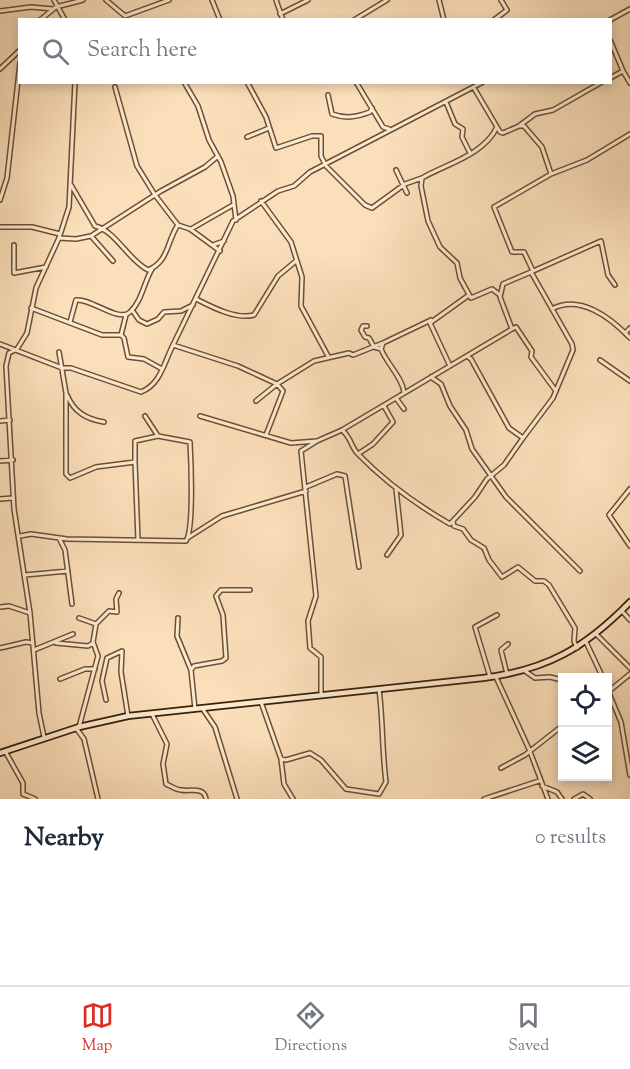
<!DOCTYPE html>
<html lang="en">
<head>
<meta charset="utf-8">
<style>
	:root { --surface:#fff; --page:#f6f6f7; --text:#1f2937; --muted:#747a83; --line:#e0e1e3; --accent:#d93025 }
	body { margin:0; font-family:"Sorts Mill Goudy",serif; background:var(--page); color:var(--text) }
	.controls { position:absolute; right:18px; bottom:18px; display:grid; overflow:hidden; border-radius:0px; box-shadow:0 3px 9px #0003 }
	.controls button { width:54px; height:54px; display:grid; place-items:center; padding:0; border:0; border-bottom:2px solid var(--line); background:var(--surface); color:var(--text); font:30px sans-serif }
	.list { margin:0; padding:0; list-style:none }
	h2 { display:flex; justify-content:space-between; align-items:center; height:78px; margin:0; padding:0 24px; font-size:26px }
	h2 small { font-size:20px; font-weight:400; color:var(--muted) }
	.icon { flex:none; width:33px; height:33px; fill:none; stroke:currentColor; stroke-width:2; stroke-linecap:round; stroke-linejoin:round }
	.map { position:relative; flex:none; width:630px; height:799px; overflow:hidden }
	.search { position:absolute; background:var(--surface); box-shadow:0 3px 9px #0003; left:18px; right:18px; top:18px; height:66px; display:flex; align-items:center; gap:15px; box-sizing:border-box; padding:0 21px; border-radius:0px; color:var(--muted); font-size:22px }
	.sheet { height:186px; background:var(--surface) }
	nav { display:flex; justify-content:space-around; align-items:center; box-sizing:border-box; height:84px; border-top:2px solid var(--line); background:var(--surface); font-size:16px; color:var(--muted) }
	nav a { display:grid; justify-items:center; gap:3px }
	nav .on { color:var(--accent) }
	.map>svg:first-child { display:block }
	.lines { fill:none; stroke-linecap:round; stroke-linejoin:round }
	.street-casing { stroke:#6c5031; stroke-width:6 }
	.secondary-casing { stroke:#3c2103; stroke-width:8 }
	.street { stroke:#fcead2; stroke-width:3 }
	.secondary { stroke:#fcead2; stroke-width:4.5 }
</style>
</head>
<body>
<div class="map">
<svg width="630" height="799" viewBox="0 0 630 799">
	<rect width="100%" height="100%" fill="#fbdfba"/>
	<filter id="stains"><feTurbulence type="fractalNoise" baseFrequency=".00333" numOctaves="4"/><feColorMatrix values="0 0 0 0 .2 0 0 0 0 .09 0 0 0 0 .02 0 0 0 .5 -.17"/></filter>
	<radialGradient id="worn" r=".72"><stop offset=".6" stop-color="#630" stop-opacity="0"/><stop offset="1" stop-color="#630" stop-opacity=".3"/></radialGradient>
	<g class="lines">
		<!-- street casing -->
		<g class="street-casing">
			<path id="street" d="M54,0L65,20
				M106,0L125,16L169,0
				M212,0L220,20
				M276,0L283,20
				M439,0L444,20
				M0,11L31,7L53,9
				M280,14L308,0
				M40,20L56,7L83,0
				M354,20L387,0
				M494,20L507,10L501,0
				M610,20L630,9
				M610,40L623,71L610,78
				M0,69L20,50
				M623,71L630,83
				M184,82L198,106L209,140L221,162L233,196L236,220
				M247,82L266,117L276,148L312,136H321V156L326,166L365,205L372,208L405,184L422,178
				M356,82L383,127L389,129
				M115,87L137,166L155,195L178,225L190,229L220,251
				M474,88L500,132L503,133L519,126H524L542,147L551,174L494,207L512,252H524L533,271
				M328,95L332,114C346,119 357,117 370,112L372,108
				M446,102L455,124L463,129L462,137L470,153
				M519,126L535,114L553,110L602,82
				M497,127C484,155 446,164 422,178L421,186L428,221L440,247L457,263L460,278L471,298L492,289L500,295
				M247,137L269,128
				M396,170L407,193
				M551,174L587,160L630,134
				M71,185L95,226C116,231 128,260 148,270C169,262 167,240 178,225
				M0,200L7,178L20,63
				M261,201L291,242L302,277L301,306L328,356
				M0,227H32L60,234
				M191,229L233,205
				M91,236L113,261
				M59,238L76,239L91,236L161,191L205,167L218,156
				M14,245V273L46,267
				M213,245L224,241
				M196,299C212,307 236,320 254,315L278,276L296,261
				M31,308L102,335H121L124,338L128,357L144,359L162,369
				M552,309C580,294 611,318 630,338
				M132,310L139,320L147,324L158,319L164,312L181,311L193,305
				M70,322L76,300C91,298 119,323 130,312C142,301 144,282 152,269
				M367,326H363L361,330L365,337L369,338L374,347L381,349
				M512,329L516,327L532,351L531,357L556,391
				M625,333L630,328
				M121,335L126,315
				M0,344L62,368H71L141,392C160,385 164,363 173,345L238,366L277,384L314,361L349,353L353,355L383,343
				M173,345L233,221L278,191L294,186L310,172L483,82
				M59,352L66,393V474L70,478L96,467L135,462L138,540
				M467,356L471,359L509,428L523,438L553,398L573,350L572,344L531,272L601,241L608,275L615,285
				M600,360L630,381
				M450,366L430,323L469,295
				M431,377L441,384L450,406L466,430L472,449L506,497L580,571
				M404,392C402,377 387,364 381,349L383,343L431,320
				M67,395C74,412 86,419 104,422
				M256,401L277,384L283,391L266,435
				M404,409L396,398L512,329L500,297L503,284L531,272
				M200,416L291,443L317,441L342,430L396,398
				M0,421L10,420
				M342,430C350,436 351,446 357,453C384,481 417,505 450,524L475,497L487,479L504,465L523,438
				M317,441L301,451L316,596L308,621L310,648L321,657V695
				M358,454L373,444L393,422L384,406
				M0,461L13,460
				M135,462V441L158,436
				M306,487L337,474L345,476C350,507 354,536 359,567
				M630,489L609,515L630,546
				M0,499L13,498
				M453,521L454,526L463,529L471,540L484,548L489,560L502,577L518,567L535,581H544L549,585L575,628L574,641L577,648
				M20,536L31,534L67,539L186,541C194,529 191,460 190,442L158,436L145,416
				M189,537L222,516L306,491
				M59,538L65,550L72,604
				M387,555L401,535L396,489
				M25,575L68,571
				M0,607L9,606L30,613
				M622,611L630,620
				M79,618L96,624L93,642L98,656L79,727
				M178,618L177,636L191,670
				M96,624L109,611L117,612L116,599L119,593
				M597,635L630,668
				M586,642L603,678
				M56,643L88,646L93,643
				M0,648L26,642L33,643
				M34,650L73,634
				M525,671L535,678L550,677L562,680
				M507,674L501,650L508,644
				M490,677L475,627L497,615
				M496,677L529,749L548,799
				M60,679L85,669H95
				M608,691L621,722L630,775
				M608,692L630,674
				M106,700L102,681L107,658L122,651L121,672L128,716
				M261,702L281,759L286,760L310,753L321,760L346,789L379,794L386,782C382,751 383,720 379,689
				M202,708L215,727L237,799
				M195,709L191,670L194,666L222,661L226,658L223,615L216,596L221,590H250
				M152,714L167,744L163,764L166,784C171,786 176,790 181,790C190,792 204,786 206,799
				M76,728L84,739L98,799
				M44,737L39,713L30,613L14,509L6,366L9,353L17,349L27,333L36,288L59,238L69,207L75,82
				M5,751L23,783V794L35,799
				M281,759L284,784L293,799
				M501,768L525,755L562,726
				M542,786L557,792L562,799
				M484,799L539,781
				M574,799L583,794L590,799"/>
		</g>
		<!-- secondary casing -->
		<g class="secondary-casing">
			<path id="secondary" d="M0,753L79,727L128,716L483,678C547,670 585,648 630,602"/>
		</g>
		<!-- street -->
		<use href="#street" class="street"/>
		<!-- secondary -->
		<use href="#secondary" class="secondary"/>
	</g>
	<rect width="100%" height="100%" filter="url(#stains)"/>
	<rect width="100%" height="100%" fill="url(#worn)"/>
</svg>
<div class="controls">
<button><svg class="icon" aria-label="locate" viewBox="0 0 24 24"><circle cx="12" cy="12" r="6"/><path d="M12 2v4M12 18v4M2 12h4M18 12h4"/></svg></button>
<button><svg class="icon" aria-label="layers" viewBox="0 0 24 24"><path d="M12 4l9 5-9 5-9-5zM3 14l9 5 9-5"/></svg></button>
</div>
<div class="search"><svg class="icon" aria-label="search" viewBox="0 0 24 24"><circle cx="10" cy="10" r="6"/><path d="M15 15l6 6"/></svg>Search here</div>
</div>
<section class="sheet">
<h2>Nearby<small>0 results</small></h2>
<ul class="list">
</ul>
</section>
<nav>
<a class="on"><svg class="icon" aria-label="map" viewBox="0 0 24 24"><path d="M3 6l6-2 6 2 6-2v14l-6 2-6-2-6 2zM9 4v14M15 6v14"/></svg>Map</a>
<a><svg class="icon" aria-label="directions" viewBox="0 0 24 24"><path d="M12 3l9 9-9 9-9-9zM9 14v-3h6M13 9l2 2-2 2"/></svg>Directions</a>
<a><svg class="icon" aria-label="saved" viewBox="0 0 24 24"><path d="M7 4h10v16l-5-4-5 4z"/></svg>Saved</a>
</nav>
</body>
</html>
